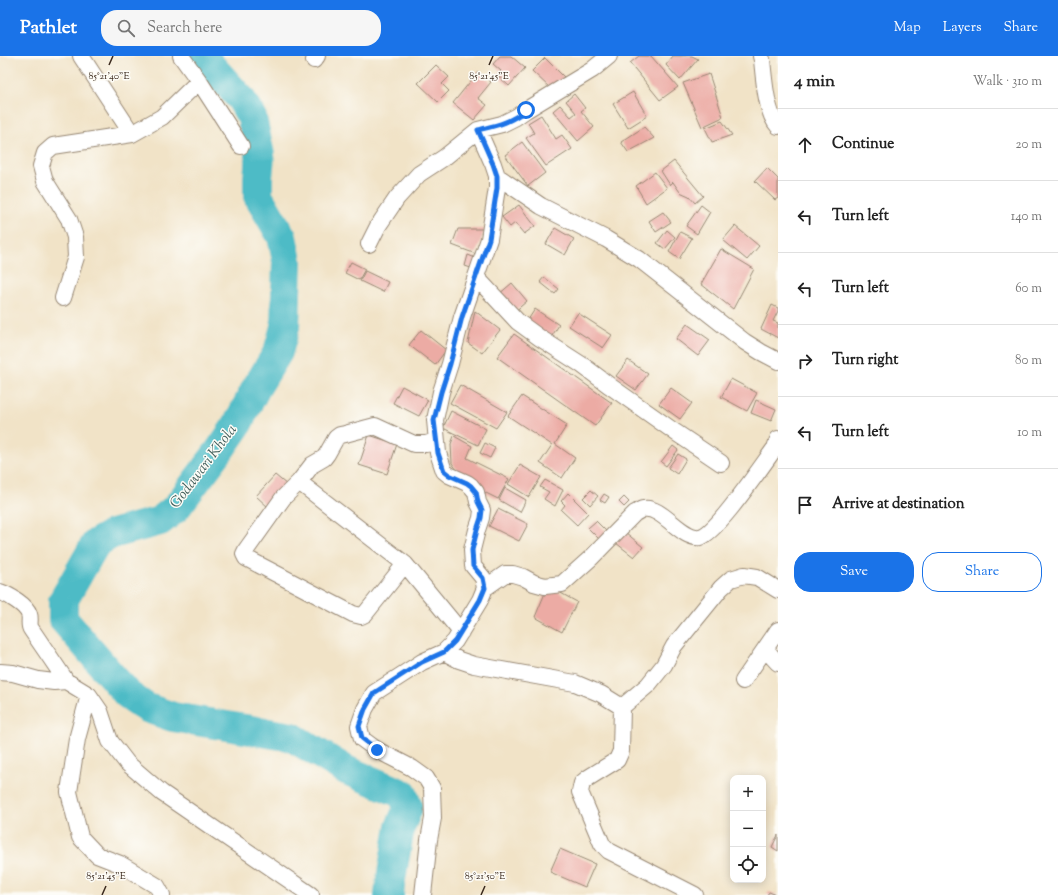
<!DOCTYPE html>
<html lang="en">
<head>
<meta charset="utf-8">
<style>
	:root { --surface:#fff; --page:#f6f6f6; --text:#222; --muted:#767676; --line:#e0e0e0; --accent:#1a73e8 }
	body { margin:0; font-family:"Sorts Mill Goudy",serif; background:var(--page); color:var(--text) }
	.controls { position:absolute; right:12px; bottom:12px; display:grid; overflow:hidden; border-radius:8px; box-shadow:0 2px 10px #0003 }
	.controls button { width:36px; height:36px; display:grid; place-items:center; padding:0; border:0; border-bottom:1px solid var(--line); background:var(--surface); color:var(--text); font:20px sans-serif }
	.stop { position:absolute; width:12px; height:12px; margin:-9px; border:3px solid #1a73e8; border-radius:50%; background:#fff }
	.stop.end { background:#1a73e8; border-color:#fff; box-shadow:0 1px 4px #0008 }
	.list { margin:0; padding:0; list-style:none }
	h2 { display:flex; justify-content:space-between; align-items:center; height:52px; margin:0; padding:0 16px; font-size:17px }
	h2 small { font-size:13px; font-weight:400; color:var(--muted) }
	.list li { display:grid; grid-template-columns:26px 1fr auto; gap:12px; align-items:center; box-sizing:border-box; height:72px; padding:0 16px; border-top:1px solid var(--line) }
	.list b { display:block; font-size:15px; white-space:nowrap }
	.list em { font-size:13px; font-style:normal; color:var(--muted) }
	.actions { display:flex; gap:8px; padding:12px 16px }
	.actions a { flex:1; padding:9px 0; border:1px solid var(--accent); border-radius:16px; text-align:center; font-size:14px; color:var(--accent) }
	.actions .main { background:var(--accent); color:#fff }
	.icon { flex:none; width:22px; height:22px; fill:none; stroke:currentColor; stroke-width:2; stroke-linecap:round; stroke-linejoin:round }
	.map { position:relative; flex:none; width:778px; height:839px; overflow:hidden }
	header { display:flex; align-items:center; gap:24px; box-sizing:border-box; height:56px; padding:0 20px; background:var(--accent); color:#fff }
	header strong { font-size:19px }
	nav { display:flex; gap:22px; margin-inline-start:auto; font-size:14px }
	.search { width:280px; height:36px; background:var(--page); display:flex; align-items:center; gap:10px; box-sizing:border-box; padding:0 14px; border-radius:16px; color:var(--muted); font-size:15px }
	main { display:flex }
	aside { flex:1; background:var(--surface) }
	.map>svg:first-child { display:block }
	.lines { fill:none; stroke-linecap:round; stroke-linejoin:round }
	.river { stroke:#4dbbc6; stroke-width:30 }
	.building { fill:#ecaba4 }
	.minor-casing { stroke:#968672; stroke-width:18 }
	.minor { stroke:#fff; stroke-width:16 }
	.route { stroke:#1a73e8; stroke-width:5 }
	.ticks { fill:none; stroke:#3b2a1e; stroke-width:1.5 }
	.labels { text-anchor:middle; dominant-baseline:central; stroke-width:3; stroke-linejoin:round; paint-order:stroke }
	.water-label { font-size:15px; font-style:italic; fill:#415d59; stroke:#fdfcf7 }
	.ticks-label { font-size:10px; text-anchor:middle; fill:#3b2a1e; stroke:#fdfcf7; stroke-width:3; stroke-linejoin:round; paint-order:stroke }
</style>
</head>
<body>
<header>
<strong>Pathlet</strong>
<div class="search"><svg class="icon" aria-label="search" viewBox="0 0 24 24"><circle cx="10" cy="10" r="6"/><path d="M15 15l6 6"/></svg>Search here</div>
<nav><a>Map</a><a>Layers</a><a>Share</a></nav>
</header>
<main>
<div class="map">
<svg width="778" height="839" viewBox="0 0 778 839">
	<rect width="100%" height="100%" fill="#fdfcf7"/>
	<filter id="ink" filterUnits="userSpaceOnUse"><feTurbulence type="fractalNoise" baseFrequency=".025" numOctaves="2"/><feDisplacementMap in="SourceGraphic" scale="8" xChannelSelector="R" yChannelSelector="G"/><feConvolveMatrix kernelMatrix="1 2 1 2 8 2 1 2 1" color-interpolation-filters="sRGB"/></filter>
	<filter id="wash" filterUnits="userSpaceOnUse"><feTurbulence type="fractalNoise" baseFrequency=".012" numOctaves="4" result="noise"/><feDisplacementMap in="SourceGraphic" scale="16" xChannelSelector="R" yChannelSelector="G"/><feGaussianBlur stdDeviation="0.9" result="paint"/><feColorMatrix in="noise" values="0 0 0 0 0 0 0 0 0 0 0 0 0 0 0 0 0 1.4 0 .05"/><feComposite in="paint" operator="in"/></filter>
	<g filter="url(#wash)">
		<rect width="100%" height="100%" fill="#f1e3c7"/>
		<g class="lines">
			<!-- river -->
			<path class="river" d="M202,0L241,43L252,62L260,99L258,122V140L282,181L287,205L285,271L278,296L256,332L237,369L219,395L176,452L160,465L112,478L96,487L63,545V563L127,638L147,652L173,661L292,681L346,714L403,738L408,752L400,771L391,823L389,839"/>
		</g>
		<g id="blocks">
			<!-- building -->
			<path class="building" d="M500,0H511L525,12L509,30L497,19L501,15L493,8Z
				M639,0H651L678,31L660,44L630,7Z
				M673,0H692L698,3L680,24L666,9Z
				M545,2L564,21L551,33L532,15Z
				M436,9L449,21L442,28L449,35L438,46L418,27Z
				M478,16L491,26L478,42L487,49L474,64L453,47Z
				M709,18L723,61L702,71L683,27Z
				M633,36L647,60L628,72L613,48Z
				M574,38L585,52L581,55L594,71L578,85L553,55L560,49L571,61L576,57L566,45Z
				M541,59L556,83L562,79L572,93L546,110L526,82L534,77L528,67Z
				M722,65L732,79L712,86L705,72Z
				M644,71L654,82L628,96L621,86Z
				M522,86L545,117L528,130L505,99Z
				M674,105L703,140L695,147L689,140L680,136L673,126L670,129L661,115Z
				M767,112L778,123V142L775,144L755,125Z
				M655,116L667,132L646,147L636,130Z
				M519,149L535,170L524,178L515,167L510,171L502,161Z
				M701,149L710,156L697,178L686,170Z
				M663,156L671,166L656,176L649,165Z
				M735,170L759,190L747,204L723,184Z
				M555,172L574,183L565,199L546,188Z
				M458,173H485L476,198L452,189Z
				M667,174L675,181L665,193L657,187Z
				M680,176L692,182L679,203L669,196Z
				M721,193L754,213L733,253L701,228Z
				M468,199L478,203L474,213L465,210Z
				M351,206L365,213L359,224L345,217Z
				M365,215L388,226L383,236L360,225Z
				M544,221L559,233L555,238L540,226Z
				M512,227L527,245L513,257L498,239Z
				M772,249L778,252V255L773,265L778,267V282L761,273Z
				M535,253L559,269L550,283L526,267Z
				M475,255L500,274L482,297L468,287Z
				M578,257L612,279L603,292L569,270Z
				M687,268L710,284L698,300L676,283Z
				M421,274L446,294L435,309L409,289Z
				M514,278L612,347L595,370L497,301Z
				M628,304L648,318L636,334L616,320Z
				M731,323L757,337L747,355L721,341Z
				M460,329L507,356L496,372L450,347Z
				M402,330L428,344L419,360L393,347Z
				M671,332L692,347L680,363L659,348Z
				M522,340L567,369L555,388L575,402L562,422L540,407L552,389L508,360Z
				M756,344L776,353L771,365L751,357Z
				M451,355L486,373L478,389L443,372Z
				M369,379L397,388L387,418L359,409Z
				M454,380L472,390L467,402L509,423L498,443L478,433L480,428L459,417L452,407L451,388Z
				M485,387L495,392L490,402L480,397Z
				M673,390L678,394L666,410L661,406Z
				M678,398L686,403L677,418L668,412Z
				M520,409L541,421L529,441L508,428Z
				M275,419L287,429L268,451L256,440Z
				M545,424L563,434L555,450L544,443L549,436L540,431Z
				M505,432L526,444L520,456L499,444Z
				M591,434L598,440L590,449L583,442Z
				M568,437L588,457L577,469L561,454L565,449L561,445Z
				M604,438L609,441L605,447L600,444Z
				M624,441L629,446L624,451L619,446Z
				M498,453L528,468L519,485L489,470Z
				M596,465L611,480L604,488L588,472Z
				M625,476L643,491L634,501L616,487Z
				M548,530L577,546L562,576L535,561Z
				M778,779V795L772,791Z
				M560,793L595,808L585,831L550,816Z
				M769,836L777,839H767Z"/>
		</g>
	</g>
	<g filter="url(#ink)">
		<use href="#blocks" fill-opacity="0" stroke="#968672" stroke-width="1"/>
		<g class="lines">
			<!-- minor casing -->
			<g class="minor-casing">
				<path id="minor" d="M81,0L132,78
					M181,0L199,25L241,90
					M761,0L762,4C764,22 766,57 778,70
					M314,4L317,0
					M497,120L541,150L606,183L639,203L745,286L761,296L778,305
					M369,188L378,170L397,142L419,118L445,101L478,74L502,68L516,61L526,54L592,14L609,0
					M476,221L518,266L540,282L582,309L610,330L675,376L721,407
					M63,242L76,201L75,181L69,163L45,125L41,110L45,97L53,90L132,78L162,61L199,25
					M299,426L405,508L461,576
					M405,508L365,558L361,560L353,558L246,502L244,498L246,494L283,442L299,426L312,409L324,402L327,398L336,382L340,379L345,378L375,370L414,388H426L436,385
					M485,532L505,518H513L523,521L534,527L545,530L562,528L592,501L635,457C638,456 641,453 643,453C662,449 681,484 700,481C716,478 763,408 775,392L778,383
					M0,536C9,539 26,549 29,558C31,563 28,569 31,573C43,591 55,608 66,625
					M765,593L778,607
					M444,596L459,604L474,609L575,627L601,638L622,651
					M0,616L13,617L38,624L54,626L66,625L89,639L100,655L110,685L127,707L162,737L311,839
					M743,625L778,574
					M89,639L77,683L69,736L80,781L97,799L120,808L157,830L162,839
					M423,839L429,784L433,762L432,732L426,722L412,712L377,694L362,683L359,670L365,653L374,637L422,606L444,596L455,585L480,544L485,532L483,522L473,510L472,494L477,474L481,462L482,454L478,446L476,436L471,430L467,427L449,419L444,415L438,397L435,364L441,336L450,308L462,261L489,183L497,132V120L493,108L478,74
					M695,839L609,795L602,788L580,736L582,727L588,722L617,704L621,695L622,651L648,629L664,609L674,590L721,532L731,523L744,519L757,521L778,534"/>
			</g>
			<!-- minor -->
			<use href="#minor" class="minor"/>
		</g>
	</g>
	<g class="lines" filter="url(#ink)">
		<!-- route -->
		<path class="route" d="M377,694L362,682L359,670L365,653L374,637L422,606L444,596L455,585L480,544L485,532L483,522L473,510L472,494L477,474L481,462L482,454L478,446L476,436L471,430L467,427L449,419L444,415L438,397L434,364L441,336L450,308L462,261L489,183L497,132V120L493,108L478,74C498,69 509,67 526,54"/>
	</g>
	<!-- ticks -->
	<path class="ticks" d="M109,9L113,0M489,9L493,0M102,839L106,830M481,839L485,830"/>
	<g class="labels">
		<!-- water labels -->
		<g class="water-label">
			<text transform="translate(204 411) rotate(-53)">Godawari Khola</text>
		</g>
	</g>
	<g class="ticks-label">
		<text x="109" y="23">85°21'40"E</text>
		<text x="489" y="23">85°21'45"E</text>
		<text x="106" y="823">85°21'45"E</text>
		<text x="485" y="823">85°21'50"E</text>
	</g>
</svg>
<div class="controls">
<button>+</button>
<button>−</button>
<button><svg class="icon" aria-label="locate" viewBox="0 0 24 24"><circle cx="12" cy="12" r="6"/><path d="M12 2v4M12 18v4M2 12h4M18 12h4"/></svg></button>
</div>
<div class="stop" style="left:526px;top:54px"></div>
<div class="stop end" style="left:377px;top:694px"></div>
</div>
<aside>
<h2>4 min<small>Walk · 310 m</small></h2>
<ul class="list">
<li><svg class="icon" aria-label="ahead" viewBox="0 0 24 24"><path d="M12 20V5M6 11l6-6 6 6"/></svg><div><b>Continue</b></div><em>20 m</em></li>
<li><svg class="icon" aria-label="left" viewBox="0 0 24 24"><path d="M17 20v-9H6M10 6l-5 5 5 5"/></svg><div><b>Turn left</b></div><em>140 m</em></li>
<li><svg class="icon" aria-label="left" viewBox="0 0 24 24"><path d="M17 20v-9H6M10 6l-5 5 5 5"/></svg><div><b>Turn left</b></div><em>60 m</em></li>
<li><svg class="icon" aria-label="right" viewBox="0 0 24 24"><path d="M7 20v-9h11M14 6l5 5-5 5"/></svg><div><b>Turn right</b></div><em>80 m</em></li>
<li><svg class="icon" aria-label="left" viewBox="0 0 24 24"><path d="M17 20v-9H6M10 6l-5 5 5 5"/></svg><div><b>Turn left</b></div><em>10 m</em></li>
<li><svg class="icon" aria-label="arrive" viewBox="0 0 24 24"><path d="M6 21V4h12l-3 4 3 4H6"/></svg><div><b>Arrive at destination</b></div></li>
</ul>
<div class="actions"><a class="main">Save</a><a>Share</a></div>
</aside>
</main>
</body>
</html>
